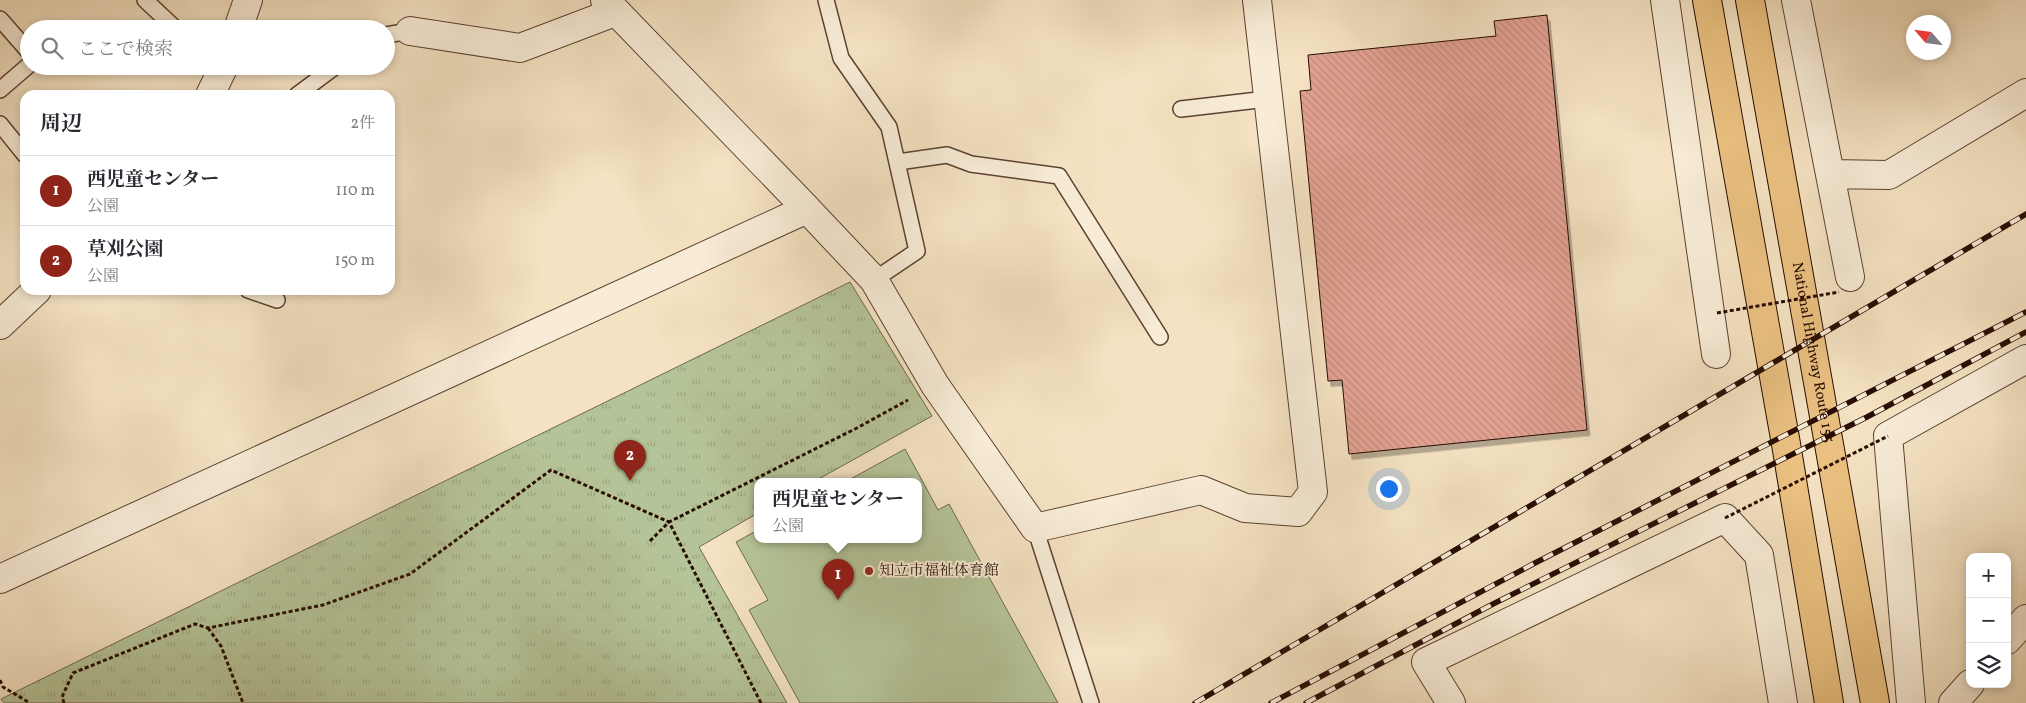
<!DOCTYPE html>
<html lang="ja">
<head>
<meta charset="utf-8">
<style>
	:root { --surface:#fff; --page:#f2f2f3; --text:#2b2b33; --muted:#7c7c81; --line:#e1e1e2; --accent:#8f2418 }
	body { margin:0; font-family:Vollkorn,"Noto Serif JP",serif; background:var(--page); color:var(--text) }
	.controls { position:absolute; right:15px; bottom:15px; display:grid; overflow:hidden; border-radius:10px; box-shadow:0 2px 8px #0003 }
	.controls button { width:45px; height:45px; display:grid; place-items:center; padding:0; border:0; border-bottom:1px solid var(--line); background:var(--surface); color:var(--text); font:25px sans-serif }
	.compass { position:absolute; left:1906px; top:15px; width:45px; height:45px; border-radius:50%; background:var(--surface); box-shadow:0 2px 8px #0003; rotate:298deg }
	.you { position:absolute; left:1388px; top:488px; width:18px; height:18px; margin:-12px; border:4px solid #fff; border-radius:50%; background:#1a73e8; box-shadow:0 0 0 8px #1a73e833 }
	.badge { display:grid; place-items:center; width:32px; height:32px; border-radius:50%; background:var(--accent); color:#fff; font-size:16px; font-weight:700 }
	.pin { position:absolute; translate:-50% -41px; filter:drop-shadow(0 1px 2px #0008) }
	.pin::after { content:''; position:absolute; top:26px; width:18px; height:15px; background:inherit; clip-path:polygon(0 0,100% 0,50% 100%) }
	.popup { position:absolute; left:754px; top:478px; width:168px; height:65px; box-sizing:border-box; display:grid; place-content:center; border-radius:10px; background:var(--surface); filter:drop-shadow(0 1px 4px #0005); font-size:16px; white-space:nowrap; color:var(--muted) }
	.popup b { font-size:19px; color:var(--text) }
	.popup::after { content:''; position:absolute; left:50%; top:100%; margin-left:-10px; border:10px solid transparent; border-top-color:var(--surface) }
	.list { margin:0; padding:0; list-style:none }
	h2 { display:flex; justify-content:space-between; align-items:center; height:65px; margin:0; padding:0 20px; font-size:21px }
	h2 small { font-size:16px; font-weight:400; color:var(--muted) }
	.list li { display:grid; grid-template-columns:32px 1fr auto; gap:15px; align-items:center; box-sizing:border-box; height:70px; padding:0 20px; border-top:1px solid var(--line) }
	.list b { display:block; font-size:19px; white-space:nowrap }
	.list p { margin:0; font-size:16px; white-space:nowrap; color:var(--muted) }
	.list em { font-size:16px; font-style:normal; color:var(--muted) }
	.icon { flex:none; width:28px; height:28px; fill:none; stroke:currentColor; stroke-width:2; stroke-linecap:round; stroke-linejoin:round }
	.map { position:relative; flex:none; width:2026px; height:703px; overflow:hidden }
	.search { position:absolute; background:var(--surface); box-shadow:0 2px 8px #0003; left:20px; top:20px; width:375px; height:55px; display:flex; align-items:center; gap:12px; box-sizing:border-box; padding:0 18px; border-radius:28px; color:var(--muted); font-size:19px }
	.panel { position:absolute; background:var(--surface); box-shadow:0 2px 8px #0003; left:20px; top:90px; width:375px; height:205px; border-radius:15px }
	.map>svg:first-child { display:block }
	.grass { fill:#b5c498; stroke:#6e684d }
	.park { fill:url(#park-tufts); stroke:#6e684d }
	.building { fill:url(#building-back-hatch); stroke:#280c02; filter:url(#shadow) }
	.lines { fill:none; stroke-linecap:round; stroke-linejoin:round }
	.service-casing { stroke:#5b4232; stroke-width:18 }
	.minor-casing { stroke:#5b4232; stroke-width:30 }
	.trunk-casing { stroke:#280c02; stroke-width:30 }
	.path { stroke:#280c02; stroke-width:3; stroke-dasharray:4 2.5; stroke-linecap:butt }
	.service { stroke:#f8ecd7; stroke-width:15 }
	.minor { stroke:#f8ecd7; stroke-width:28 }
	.trunk { stroke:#eac181; stroke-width:28 }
	.rail-casing { stroke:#280c02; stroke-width:5.5 }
	.rail { stroke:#f8ecd7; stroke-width:4; stroke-dasharray:11; stroke-linecap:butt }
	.path-bridge { stroke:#280c02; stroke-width:3; stroke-dasharray:4 2.5; stroke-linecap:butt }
	.poi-dot { fill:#8f2418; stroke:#f8ecd7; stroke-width:2 }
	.labels { text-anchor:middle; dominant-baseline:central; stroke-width:4; stroke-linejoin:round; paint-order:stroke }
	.street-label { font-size:15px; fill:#280c02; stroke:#f8ecd7 }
	.poi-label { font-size:15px; fill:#280c02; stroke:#f8ecd7; text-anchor:start }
</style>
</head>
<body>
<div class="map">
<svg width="2026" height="703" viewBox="0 0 2026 703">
	<defs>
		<pattern id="park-tufts" width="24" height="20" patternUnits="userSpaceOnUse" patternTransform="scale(1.25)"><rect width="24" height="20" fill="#b5c498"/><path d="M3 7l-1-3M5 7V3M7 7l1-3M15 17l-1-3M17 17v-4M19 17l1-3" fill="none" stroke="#9ca781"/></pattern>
		<pattern id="building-back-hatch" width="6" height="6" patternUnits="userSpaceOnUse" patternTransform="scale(1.25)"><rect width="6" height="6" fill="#e2a292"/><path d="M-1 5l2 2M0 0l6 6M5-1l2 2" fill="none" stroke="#c28a7c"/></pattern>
		<filter id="shadow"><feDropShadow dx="3" dy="5.5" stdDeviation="0" flood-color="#0004"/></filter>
	</defs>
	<rect width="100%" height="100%" fill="#f4e2c2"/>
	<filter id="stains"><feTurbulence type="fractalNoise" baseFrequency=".004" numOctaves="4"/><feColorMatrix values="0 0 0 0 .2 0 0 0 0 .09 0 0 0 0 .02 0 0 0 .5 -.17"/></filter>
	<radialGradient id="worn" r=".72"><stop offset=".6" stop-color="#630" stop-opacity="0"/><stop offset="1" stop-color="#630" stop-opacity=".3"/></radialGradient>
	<!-- grass -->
	<path class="grass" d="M905,449L938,510L949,504L1058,703H800L749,610L768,600L736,542L758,530V539H918V481H847Z"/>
	<!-- park -->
	<path class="park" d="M850,282L932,416L815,481H758V513L699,547L787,703H4L1,699Z"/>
	<!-- building -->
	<path class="building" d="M1547,15L1587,430L1349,454L1342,380L1328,381L1300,91L1311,90L1308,55L1496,36L1494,21Z"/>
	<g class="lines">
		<!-- service casing -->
		<g class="service-casing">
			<path id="service" d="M145,0L176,29
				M826,0L841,58L889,127L917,251L874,280
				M0,19L29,52
				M386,35L410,31
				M0,90L29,65
				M297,95L336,66
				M1181,109L1267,99
				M0,124L25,155
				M898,162L947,155L971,164L1059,176L1160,337
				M248,290L277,300
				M1035,528L1091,703"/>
		</g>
		<!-- minor casing -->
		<g class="minor-casing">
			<path id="minor" d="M605,0L807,209
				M1665,0L1716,354
				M1796,0L1850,277
				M238,29L248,0
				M410,31L520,48L615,12
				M210,95L224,66
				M1830,174L1889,175L2026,93
				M0,325L37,290
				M0,579L807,209L874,280L935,385L1035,528L1201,490L1245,508L1298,512L1313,492L1257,0
				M2007,640L2026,619
				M1451,703L1426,662L1725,518L1759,555L1783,703
				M1911,703L1888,436L2026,359
				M1953,703L1970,684"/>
		</g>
		<!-- trunk casing -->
		<g class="trunk-casing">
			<g id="trunk">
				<path d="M1707,0L1786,444L1829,703"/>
				<path id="s1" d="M1750,0L1875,703"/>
			</g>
		</g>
		<!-- path -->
		<path class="path" d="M650,541L669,522L855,429L908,400
			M208,628L221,646L243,703
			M0,680L3,687L30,703
			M64,703L62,697L73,673L195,624L208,628L323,605L410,574L551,470L669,522L761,703"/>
		<!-- service -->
		<use href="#service" class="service"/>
		<!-- minor -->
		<use href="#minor" class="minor"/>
		<!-- trunk -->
		<use href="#trunk" class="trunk"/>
		<!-- rail casing -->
		<g class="rail-casing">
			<path id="rail" d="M1195,703L2026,214
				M1271,703L1535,563L2026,312
				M1306,703L1493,604L1867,417L2026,332"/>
		</g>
		<!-- rail -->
		<use href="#rail" class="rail"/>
		<!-- path-bridge -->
		<path class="path-bridge" d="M1717,313L1839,292
			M1725,518L1888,436"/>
	</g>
	<!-- markers -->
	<circle class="poi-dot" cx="869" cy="571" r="5"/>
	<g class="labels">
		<!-- street labels -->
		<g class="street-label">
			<text stroke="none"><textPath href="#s1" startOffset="358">National Highway Route 155</textPath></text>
		</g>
		<!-- poi labels -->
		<g class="poi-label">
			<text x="879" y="571">知立市福祉体育館</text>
		</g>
	</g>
	<rect width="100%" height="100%" filter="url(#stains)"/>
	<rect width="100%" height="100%" fill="url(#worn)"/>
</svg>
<div class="controls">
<button>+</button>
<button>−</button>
<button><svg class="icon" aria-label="layers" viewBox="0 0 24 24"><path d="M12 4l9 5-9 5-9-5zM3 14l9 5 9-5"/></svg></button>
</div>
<svg class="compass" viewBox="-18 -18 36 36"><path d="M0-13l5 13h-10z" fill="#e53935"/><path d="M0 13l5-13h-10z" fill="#7c7c81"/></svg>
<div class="you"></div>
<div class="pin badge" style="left:838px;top:600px">1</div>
<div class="popup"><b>西児童センター</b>公園</div>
<div class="pin badge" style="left:630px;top:481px">2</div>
<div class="search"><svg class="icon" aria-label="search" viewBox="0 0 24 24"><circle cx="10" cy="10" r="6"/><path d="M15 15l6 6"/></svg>ここで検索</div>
<section class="panel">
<h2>周辺<small>2件</small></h2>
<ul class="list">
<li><span class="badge">1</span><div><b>西児童センター</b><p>公園</p></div><em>110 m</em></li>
<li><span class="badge">2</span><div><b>草刈公園</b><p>公園</p></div><em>150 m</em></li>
</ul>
</section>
</div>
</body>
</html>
